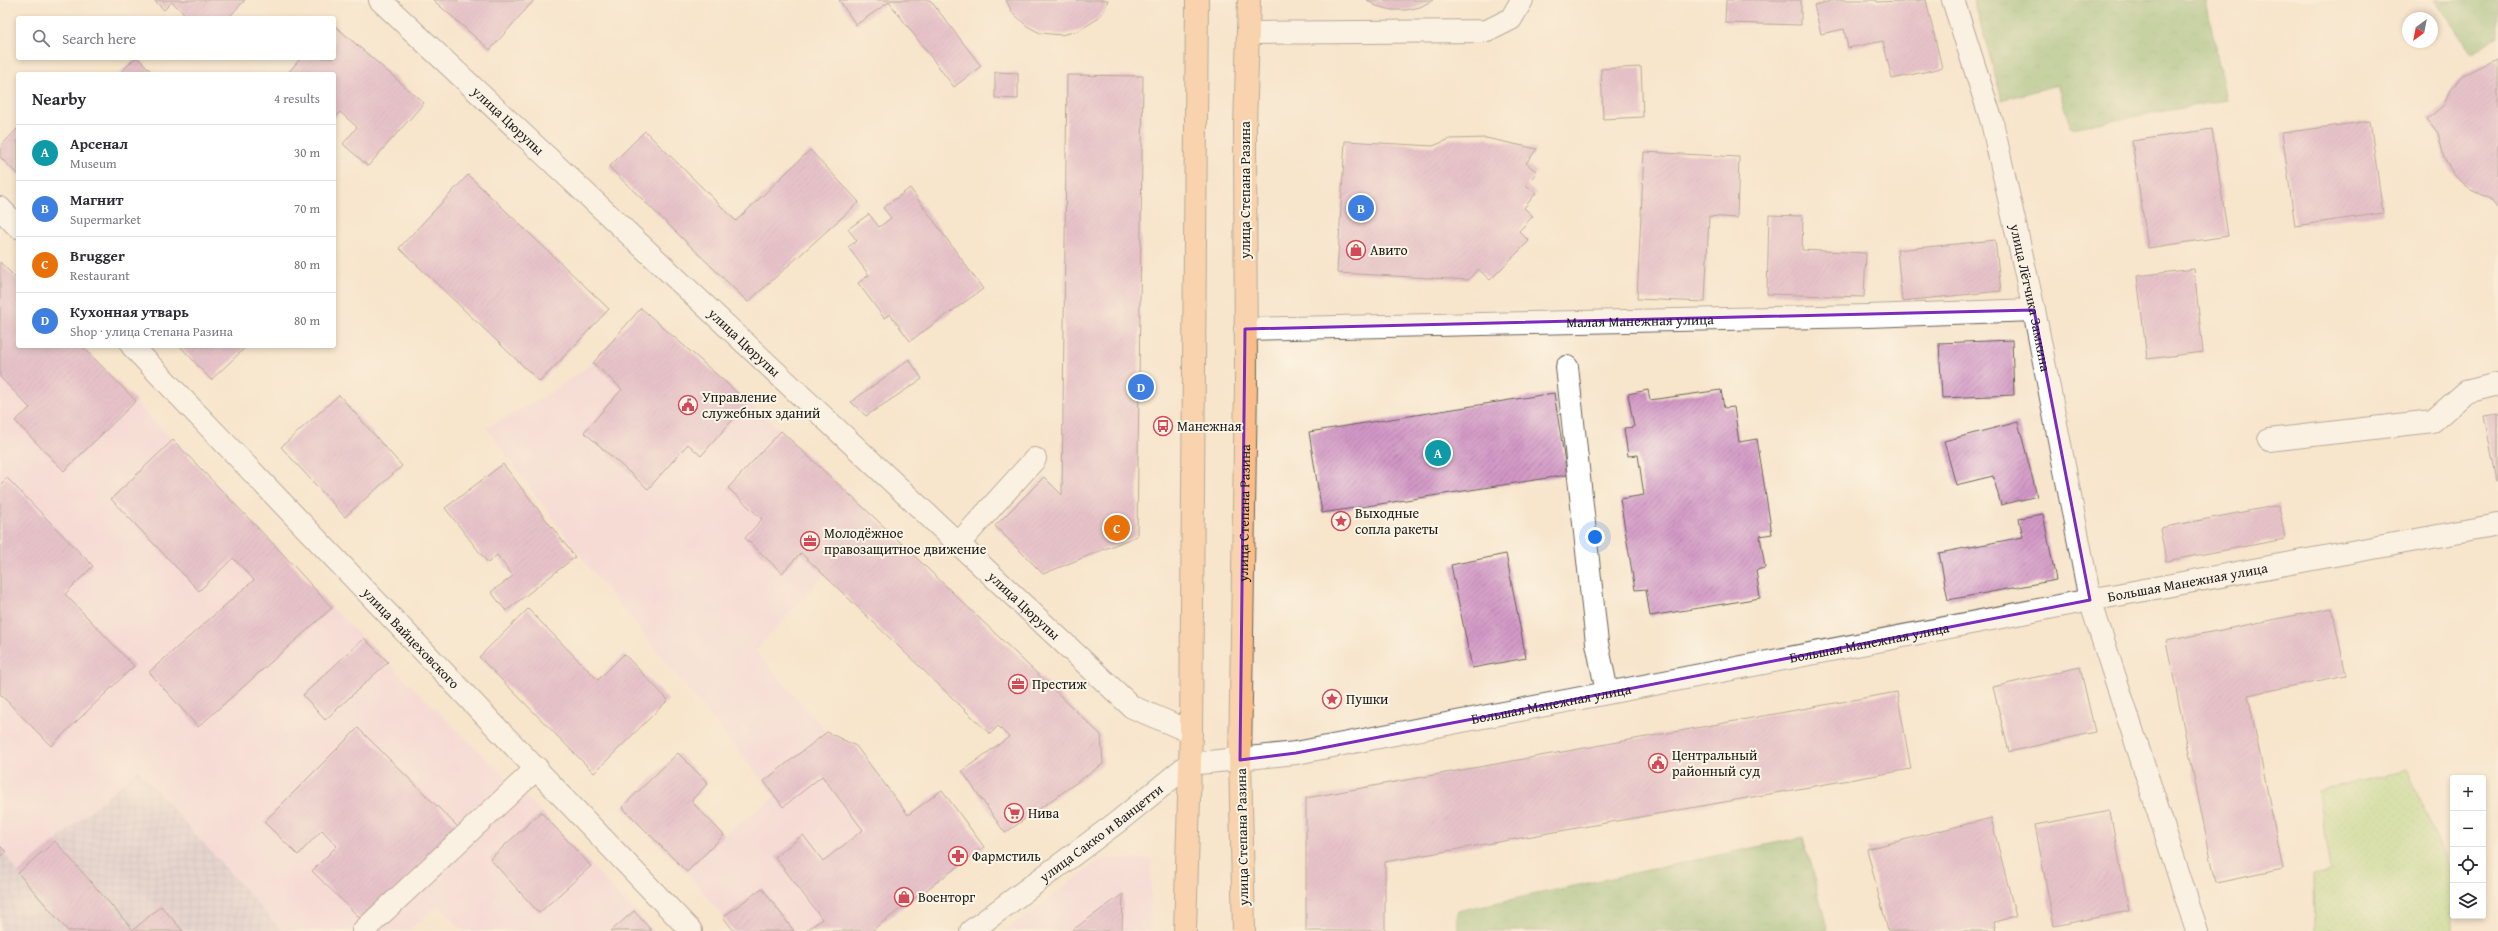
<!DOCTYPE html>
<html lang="en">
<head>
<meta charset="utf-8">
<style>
	:root { --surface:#fff; --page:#f7f7f7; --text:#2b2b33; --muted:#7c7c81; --line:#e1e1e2; --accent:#d1495b }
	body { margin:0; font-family:"Gentium Book Plus",serif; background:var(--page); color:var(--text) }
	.controls { position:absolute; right:12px; bottom:12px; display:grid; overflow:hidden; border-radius:4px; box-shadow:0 2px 6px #0003 }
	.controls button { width:36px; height:36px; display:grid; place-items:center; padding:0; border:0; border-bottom:1px solid var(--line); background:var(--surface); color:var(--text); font:20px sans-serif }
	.compass { position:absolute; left:2402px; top:12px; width:36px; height:36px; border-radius:50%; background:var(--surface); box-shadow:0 2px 6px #0003; rotate:212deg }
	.you { position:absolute; left:1595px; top:537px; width:14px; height:14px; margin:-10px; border:3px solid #fff; border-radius:50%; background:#1a73e8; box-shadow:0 0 0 6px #1a73e833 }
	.badge { display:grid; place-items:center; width:26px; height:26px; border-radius:50%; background:var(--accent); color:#fff; font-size:13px; font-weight:700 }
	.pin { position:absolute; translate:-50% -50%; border:2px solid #fff; box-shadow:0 1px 4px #0006 }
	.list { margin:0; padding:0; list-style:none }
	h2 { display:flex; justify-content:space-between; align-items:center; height:52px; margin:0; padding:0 16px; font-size:17px }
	h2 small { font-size:13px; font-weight:400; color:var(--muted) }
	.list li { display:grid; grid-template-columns:26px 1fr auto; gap:12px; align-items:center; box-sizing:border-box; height:56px; padding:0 16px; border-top:1px solid var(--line) }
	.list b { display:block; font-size:15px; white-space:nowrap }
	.list p { margin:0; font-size:13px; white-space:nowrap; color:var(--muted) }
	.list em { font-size:13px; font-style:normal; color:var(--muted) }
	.icon { flex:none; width:22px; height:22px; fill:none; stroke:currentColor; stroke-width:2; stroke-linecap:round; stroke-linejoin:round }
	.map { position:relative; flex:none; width:2498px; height:931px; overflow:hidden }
	.search { position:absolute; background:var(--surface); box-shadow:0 2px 6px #0003; left:16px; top:16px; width:320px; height:44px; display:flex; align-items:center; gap:10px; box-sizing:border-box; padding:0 14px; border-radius:4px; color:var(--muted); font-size:15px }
	.panel { position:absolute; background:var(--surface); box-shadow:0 2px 6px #0003; left:16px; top:72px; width:320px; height:276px; border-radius:4px }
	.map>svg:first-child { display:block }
	.built { fill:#f3cfe0 }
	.industrial { fill:url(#industrial-grid) }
	.green { fill:url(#green-dots); stroke:#677b50 }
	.forest { fill:url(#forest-crowns); stroke:#546b47 }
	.building { fill:url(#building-hatch) }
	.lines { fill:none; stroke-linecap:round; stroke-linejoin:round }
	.minor-casing { stroke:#69625a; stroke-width:24 }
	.major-casing { stroke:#69625a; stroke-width:24 }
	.minor { stroke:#fff; stroke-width:22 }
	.major { stroke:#f8bd89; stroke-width:22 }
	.marked { fill:none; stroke:#7b2cbf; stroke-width:3; stroke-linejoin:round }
	.labels { text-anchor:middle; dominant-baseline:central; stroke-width:4; stroke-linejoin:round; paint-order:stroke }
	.street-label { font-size:14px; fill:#1c1c1c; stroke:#fcf5e5 }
	.poi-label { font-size:14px; fill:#1c1c1c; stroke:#fcf5e5; text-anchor:start }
</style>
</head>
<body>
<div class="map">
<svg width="2498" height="931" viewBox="0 0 2498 931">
	<defs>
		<pattern id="industrial-grid" width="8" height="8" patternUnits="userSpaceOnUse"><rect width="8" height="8" fill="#cfbdcf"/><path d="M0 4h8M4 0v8" fill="none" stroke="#b1a2b1"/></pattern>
		<pattern id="green-dots" width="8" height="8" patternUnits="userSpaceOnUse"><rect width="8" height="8" fill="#b2da84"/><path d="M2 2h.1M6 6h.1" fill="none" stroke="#98ba71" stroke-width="1.8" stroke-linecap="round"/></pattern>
		<pattern id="forest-crowns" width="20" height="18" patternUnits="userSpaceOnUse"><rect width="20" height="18" fill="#8dba72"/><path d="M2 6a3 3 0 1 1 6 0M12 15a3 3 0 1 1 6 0" fill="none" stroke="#799f62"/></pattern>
		<pattern id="building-hatch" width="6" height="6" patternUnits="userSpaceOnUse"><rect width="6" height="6" fill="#d297c6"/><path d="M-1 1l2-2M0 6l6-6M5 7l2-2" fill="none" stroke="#aa7aa0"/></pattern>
	</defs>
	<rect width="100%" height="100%" fill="#fcf5e5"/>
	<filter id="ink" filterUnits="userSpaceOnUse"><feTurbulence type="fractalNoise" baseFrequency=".025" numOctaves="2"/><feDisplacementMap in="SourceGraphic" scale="8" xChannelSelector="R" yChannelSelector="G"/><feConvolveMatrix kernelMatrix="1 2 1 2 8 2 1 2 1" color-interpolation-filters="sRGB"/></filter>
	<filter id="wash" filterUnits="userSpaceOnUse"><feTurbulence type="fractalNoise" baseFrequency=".012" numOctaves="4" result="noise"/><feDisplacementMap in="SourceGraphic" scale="16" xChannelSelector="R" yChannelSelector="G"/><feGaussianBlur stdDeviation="0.9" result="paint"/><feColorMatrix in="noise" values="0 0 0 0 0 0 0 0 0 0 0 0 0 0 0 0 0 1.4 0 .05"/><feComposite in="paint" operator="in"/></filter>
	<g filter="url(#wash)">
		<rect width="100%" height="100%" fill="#f7e5cc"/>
		<!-- built -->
		<path class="built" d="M0,262L18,346H82L332,608L541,812L634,911L611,931H463L439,905L408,931H282L138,770L18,873L0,846Z
			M641,308L781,431L825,575L755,651L827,732L856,746L908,814L942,790L984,847L871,931H734L687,872L724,835L775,796L588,566L486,428L542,398L593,363Z
			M1101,859H1152L1150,931H1006Z"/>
		<!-- industrial -->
		<path class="industrial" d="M138,770L282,931H0V846L18,873Z"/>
		<!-- green -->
		<path class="green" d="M2407,770L2452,874L2453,931H2314L2313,875L2330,871L2318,791Z"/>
		<!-- forest -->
		<path class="forest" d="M1974,0H2206L2226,100L2071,128L2057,85L2002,100Z
			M2435,0H2498V35L2472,54Z
			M1803,837L1828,931H1458L1457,911Z"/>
		<g id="blocks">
			<!-- building -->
			<path class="building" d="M154,0H245L228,18H189L172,2L164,10Z
				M433,0H534L490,50Z
				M839,0H930L981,66L954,87L889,2L856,25Z
				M1006,0H1108L1104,11L1096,20L1078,31L1061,35L1040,33L1027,26L1012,12Z
				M1367,0H1433L1420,7L1406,10H1392L1376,6Z
				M1726,0H1801V25L1725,23Z
				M1836,0H1876L1877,2L1926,0L1942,68L1892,79L1883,41L1848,48L1844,29L1821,34L1814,5Z
				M334,25L424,103L368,166L343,144L357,127L340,112L334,119V74H287L301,58H334Z
				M135,58H138L154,74H119Z
				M2498,60V209L2490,199L2471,190L2454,175L2444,158L2438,133L2427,119L2444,105L2450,90L2463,75L2492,61Z
				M1641,67L1643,117L1603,119L1601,69Z
				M995,72L1018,73V99L995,98Z
				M1067,75L1143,76L1137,536L1043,574L995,526L1044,477L1062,495Z
				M2370,121L2383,213L2295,226L2282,133Z
				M18,128V175L0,157V147Z
				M2212,129L2228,236L2148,248L2132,141Z
				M645,131L736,221L810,150L859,202L748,302L609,167Z
				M1486,138L1537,149L1526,163L1537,172L1526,185L1536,193L1524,208L1533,216L1519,231L1529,241L1490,280L1478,269L1468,280L1337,273L1345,141L1433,146L1450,139Z
				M1644,152L1739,157L1737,218L1709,216L1705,302L1637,299Z
				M468,175L609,309L540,382L399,248Z
				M910,188L983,289L910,341L890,314L884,318L858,283L869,275L848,247L857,241L848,229L869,214L879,227L891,218L883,208Z
				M1769,215L1803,216L1802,250L1866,253L1864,297L1767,294Z
				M1995,240L2001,291L1902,301L1897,250Z
				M0,262L18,280V346H82L136,401L64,471L15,421L30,408L0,377Z
				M2194,269L2203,352L2147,359L2137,276Z
				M641,308L748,402L701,456L688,444L648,489L584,432L622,389L593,363Z
				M2012,340L2014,395L1942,398L1939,343Z
				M180,346H247L211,380Z
				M909,359L922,379L866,416L851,402Z
				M1648,390L1650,400L1721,390L1724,408L1734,407L1739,442L1757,439L1772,534L1760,536L1765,568L1756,570L1760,598L1650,616L1646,589L1635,590L1620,499L1644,495L1638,455L1628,456L1624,428L1634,427L1628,394Z
				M1554,393L1567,475L1322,513L1309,432Z
				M339,395L402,466L345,517L281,447Z
				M2498,414V481H2497L2484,416Z
				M2018,422L2037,496L2001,505L1993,476L1956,485L1944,441Z
				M781,431L877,520L1101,735L1103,764L1005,833L962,771L1009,737L998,726L990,734L801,553L782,573L745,538L762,519L728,488Z
				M173,440L282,553L332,608L198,727L149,672L254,580L233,558L199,591L111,499Z
				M503,464L575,557L506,611L491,592L513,576L497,555L488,563L445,508Z
				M7,478L93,566L65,594L134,666L51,746L0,694V485Z
				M2279,505L2285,539L2166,561L2160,528Z
				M2043,514L2056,580L1948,600L1939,553L2023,537L2019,518Z
				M1506,554L1526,658L1472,668L1451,565Z
				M2332,608L2346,675L2248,695L2283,869L2216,883L2166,641Z
				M528,609L598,680L624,654L668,700L594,773L479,657Z
				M364,638L388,662L325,720L303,695Z
				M2080,667L2095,732L2009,752L1993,687Z
				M1897,692L1911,769L1385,862V931H1306V798Z
				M358,728L458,827L364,922L312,871L337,846L322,830L298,855L264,822Z
				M827,732L856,746L908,815L942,790L984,847L871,931H806L822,919L775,857L803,835L823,861L863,830L822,776L783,807L764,781Z
				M678,753L708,783L691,801L724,835L687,872L622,807Z
				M2110,811L2129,911L2054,926L2035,825Z
				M541,812L591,866L539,913L490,859Z
				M1991,818L2016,917L1994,922L1996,931H1888L1867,849Z
				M55,841L133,930L161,906L183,931H68L18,873Z
				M0,846L6,852L0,857Z
				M762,888L794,931H734L723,917Z
				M1123,894L1122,931H1071Z
				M634,911L652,931H611Z"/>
		</g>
	</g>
	<g filter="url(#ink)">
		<use href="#blocks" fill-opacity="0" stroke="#69625a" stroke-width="1"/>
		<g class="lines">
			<!-- minor casing -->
			<g class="minor-casing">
				<g id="minor">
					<path id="s1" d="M380,0L1132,707L1191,732"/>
					<path id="s2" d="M1953,0L1992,122L2034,310L2090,600L2197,931"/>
					<path d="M1248,33L1487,31L1511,19L1522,0"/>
					<path d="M0,208L18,227"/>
					<path id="s3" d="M1245,329L1868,316L2034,310"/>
					<path id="s4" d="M132,346L691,931"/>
					<path d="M1567,367L1597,643L1607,692"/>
					<path d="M2269,440L2433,421L2466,392L2498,384"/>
					<path d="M959,543L1035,459"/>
					<path d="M363,931L537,768"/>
					<path id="s5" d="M971,931L1120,820L1189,764L1296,753L2090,600L2498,525"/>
				</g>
			</g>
			<!-- major casing -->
			<g class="major-casing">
				<g id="major">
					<path d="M1185,931L1191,732L1197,0"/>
					<path id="s6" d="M1244,931L1240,760L1246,384L1245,126L1249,0"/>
				</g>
			</g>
			<!-- minor -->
			<use href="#minor" class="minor"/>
			<!-- major -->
			<use href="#major" class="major"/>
		</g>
	</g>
	<!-- marked area -->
	<path d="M0 0H2498V931H0ZM2034,310L2090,600L1296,753L1240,760L1245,329Z" fill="#f7e5cc" fill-opacity=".55" fill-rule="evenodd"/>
	<path class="marked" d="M2034,310L2090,600L1296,753L1240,760L1245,329Z"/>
	<!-- icons -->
	<defs>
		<g id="shop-ring" transform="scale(1)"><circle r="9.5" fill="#fcf5e5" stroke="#d1495b" stroke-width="1.5"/><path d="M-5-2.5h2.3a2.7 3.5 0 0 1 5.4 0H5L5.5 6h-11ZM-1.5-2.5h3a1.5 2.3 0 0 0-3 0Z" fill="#d1495b"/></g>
		<g id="civic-ring" transform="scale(1)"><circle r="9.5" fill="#fcf5e5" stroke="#d1495b" stroke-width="1.5"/><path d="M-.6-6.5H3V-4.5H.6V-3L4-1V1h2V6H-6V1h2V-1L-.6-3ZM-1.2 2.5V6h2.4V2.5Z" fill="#d1495b"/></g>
		<g id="bus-ring" transform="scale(1)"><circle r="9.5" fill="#fcf5e5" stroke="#d1495b" stroke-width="1.5"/><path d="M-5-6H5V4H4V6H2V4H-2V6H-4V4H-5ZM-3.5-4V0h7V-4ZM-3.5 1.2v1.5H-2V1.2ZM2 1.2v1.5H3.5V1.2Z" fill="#d1495b"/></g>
		<g id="sight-ring" transform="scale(1)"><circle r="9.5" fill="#fcf5e5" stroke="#d1495b" stroke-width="1.5"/><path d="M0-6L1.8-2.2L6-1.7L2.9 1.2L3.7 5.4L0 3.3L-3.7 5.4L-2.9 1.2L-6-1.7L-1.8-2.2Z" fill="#d1495b"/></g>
		<g id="office-ring" transform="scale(1)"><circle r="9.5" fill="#fcf5e5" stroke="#d1495b" stroke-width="1.5"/><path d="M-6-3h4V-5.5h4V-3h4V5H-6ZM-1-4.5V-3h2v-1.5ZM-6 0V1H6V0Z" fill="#d1495b"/></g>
		<g id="supermarket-ring" transform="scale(1)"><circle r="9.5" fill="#fcf5e5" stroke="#d1495b" stroke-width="1.5"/><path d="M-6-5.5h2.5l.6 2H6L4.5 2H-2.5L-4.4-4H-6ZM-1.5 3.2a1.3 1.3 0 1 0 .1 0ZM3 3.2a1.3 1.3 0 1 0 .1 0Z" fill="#d1495b"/></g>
		<g id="pharmacy-ring" transform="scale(1)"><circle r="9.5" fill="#fcf5e5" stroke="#d1495b" stroke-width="1.5"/><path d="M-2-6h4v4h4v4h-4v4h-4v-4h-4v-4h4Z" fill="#d1495b"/></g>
	</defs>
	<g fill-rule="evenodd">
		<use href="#shop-ring" x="1356" y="250"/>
		<use href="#civic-ring" x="688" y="405"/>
		<use href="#bus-ring" x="1163" y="426"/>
		<use href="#sight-ring" x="1341" y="521"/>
		<use href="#office-ring" x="810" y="541"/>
		<use href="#office-ring" x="1018" y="684"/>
		<use href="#sight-ring" x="1332" y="699"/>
		<use href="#civic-ring" x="1658" y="763"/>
		<use href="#supermarket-ring" x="1014" y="813"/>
		<use href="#pharmacy-ring" x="958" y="856"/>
		<use href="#shop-ring" x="904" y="897"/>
	</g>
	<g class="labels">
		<!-- street labels -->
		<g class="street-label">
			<text stroke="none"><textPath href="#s1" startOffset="176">улица Цюрупы</textPath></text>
			<text transform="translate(1245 190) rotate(-90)">улица Степана Разина</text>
			<text stroke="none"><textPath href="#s2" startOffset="308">улица Лётчика Замкина</textPath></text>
			<text stroke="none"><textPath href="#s3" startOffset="395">Малая Манежная улица</textPath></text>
			<text stroke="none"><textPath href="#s1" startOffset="500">улица Цюрупы</textPath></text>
			<text stroke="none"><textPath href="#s6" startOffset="418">улица Степана Разина</textPath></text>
			<text stroke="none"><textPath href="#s5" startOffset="1290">Большая Манежная улица</textPath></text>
			<text stroke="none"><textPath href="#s1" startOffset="884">улица Цюрупы</textPath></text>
			<text stroke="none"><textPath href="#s4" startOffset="404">улица Вайцеховского</textPath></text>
			<text stroke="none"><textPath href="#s5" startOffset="966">Большая Манежная улица</textPath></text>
			<text stroke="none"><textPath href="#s5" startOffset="642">Большая Манежная улица</textPath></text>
			<text stroke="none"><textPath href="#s5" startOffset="163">улица Сакко и Ванцетти</textPath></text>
			<text transform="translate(1242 837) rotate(-91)">улица Степана Разина</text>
		</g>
		<!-- poi labels -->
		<g class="poi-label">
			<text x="1370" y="250">Авито</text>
			<text x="702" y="397">Управление<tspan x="702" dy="16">служебных зданий</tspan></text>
			<text x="1177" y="426">Манежная</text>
			<text x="1355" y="513">Выходные<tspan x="1355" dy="16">сопла ракеты</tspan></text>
			<text x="824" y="533">Молодёжное<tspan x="824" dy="16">правозащитное движение</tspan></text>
			<text x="1032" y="684">Престиж</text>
			<text x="1346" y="699">Пушки</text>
			<text x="1672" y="755">Центральный<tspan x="1672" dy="16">районный суд</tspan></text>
			<text x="1028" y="813">Нива</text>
			<text x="972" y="856">Фармстиль</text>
			<text x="918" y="897">Военторг</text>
		</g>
	</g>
</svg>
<div class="controls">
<button>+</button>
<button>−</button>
<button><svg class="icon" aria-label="locate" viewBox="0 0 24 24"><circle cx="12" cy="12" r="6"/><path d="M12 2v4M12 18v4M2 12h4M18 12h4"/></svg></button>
<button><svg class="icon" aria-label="layers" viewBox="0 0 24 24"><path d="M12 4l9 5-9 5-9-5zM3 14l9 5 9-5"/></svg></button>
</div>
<svg class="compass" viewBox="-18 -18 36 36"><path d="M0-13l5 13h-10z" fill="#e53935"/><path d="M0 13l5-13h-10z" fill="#7c7c81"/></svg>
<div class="you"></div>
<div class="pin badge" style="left:1438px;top:453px;background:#0f9aa8">A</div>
<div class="pin badge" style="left:1361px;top:208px;background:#3f7fe0">B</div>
<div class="pin badge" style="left:1117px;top:528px;background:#e8710a">C</div>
<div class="pin badge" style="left:1141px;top:387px;background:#3f7fe0">D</div>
<div class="search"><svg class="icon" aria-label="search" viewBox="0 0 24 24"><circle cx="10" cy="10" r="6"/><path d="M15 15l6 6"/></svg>Search here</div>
<section class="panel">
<h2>Nearby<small>4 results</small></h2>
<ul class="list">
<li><span class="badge" style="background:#0f9aa8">A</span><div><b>Арсенал</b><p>Museum</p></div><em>30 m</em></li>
<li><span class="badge" style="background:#3f7fe0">B</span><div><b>Магнит</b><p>Supermarket</p></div><em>70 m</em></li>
<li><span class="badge" style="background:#e8710a">C</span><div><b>Brugger</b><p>Restaurant</p></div><em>80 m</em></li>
<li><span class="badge" style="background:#3f7fe0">D</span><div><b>Кухонная утварь</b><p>Shop · улица Степана Разина</p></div><em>80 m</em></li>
</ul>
</section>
</div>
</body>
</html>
